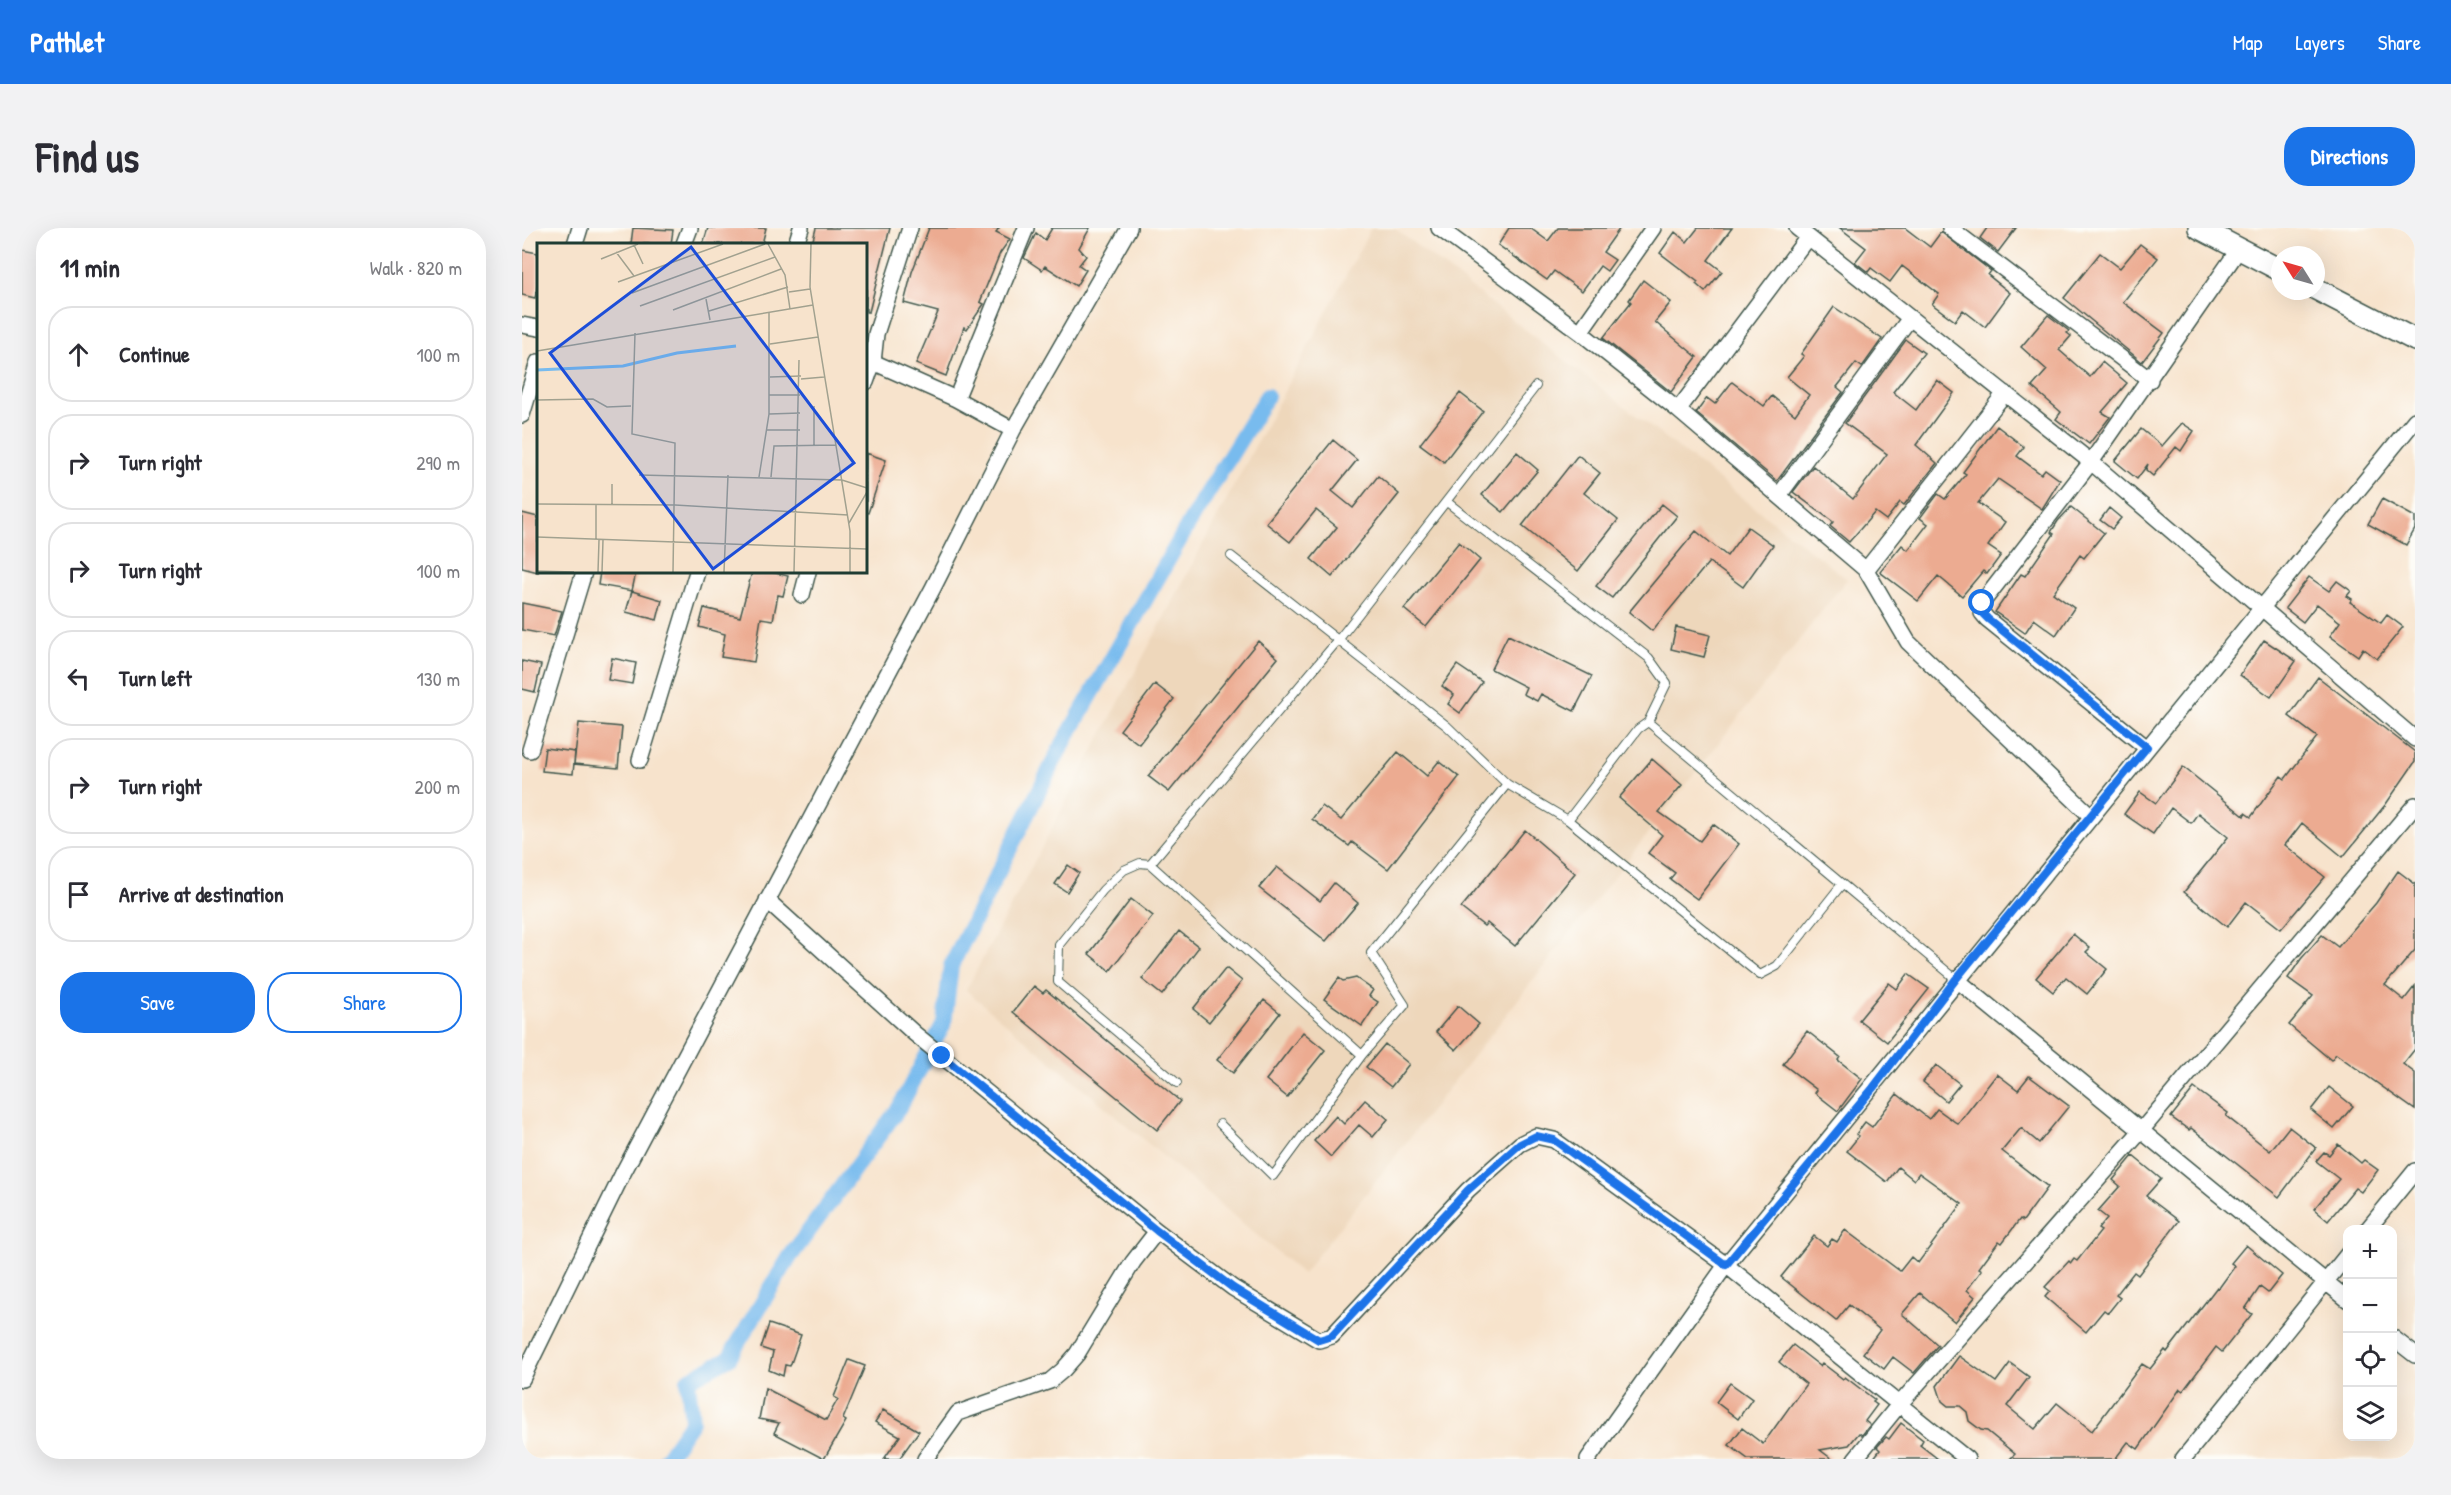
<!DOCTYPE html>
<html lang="en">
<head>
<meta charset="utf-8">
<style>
	:root { --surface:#fff; --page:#f2f2f3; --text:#2b2b33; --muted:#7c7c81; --line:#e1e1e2; --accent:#1a73e8 }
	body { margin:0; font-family:"Patrick Hand",sans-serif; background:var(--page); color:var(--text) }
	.controls { position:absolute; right:18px; bottom:18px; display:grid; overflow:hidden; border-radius:12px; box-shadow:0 6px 24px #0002 }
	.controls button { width:54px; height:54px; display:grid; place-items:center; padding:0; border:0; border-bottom:2px solid var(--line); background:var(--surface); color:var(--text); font:30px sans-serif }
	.compass { position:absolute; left:1749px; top:18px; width:54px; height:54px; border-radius:50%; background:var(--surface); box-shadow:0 6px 24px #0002; rotate:307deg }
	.stop { position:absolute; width:18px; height:18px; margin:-14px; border:4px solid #1a73e8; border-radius:50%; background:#fff }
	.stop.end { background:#1a73e8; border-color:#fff; box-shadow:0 2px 6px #0008 }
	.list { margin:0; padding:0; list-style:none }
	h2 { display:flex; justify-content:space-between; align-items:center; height:78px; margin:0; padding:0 24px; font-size:26px }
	h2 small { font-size:20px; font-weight:400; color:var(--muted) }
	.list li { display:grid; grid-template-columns:39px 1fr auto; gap:18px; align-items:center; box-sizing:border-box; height:96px; margin:0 12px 12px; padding:0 12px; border:2px solid var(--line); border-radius:24px }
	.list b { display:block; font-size:22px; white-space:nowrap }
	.list em { font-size:20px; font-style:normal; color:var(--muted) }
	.actions { display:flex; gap:12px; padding:18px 24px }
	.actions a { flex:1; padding:14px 0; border:2px solid var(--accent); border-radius:24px; text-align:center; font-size:21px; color:var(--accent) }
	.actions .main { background:var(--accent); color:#fff }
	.icon { flex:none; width:33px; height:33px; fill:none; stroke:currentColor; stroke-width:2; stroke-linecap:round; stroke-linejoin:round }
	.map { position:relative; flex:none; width:1893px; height:1231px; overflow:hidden; border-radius:24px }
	header { display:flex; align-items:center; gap:36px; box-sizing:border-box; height:84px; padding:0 30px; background:var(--accent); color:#fff }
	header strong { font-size:28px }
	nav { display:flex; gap:33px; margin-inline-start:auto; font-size:21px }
	.intro { display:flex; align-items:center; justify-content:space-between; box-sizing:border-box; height:144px; padding:0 36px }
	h1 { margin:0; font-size:42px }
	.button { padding:15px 27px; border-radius:24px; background:var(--accent); color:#fff; font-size:21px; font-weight:700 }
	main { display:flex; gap:36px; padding:0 36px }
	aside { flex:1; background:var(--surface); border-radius:24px; box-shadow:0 6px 24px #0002 }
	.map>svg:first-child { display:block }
	.built { fill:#eed7bb }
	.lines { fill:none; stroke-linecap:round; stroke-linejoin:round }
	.canal { stroke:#78bbee; stroke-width:16 }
	.building { fill:#ecab91 }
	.lane-casing { stroke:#3f564b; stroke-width:10 }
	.street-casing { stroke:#3f564b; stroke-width:18 }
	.secondary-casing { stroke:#3f564b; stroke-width:24 }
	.lane { stroke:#fff; stroke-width:8 }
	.street { stroke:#fff; stroke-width:15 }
	.secondary { stroke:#fff; stroke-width:21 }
	.route { stroke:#1a73e8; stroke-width:8 }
	.inset-river { fill:none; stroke:#78bbee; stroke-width:3 }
	.inset-road { fill:none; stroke:#a1a18f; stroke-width:1.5 }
	.view { fill:#1d4ed8; fill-opacity:0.15; stroke:#1d4ed8; stroke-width:3 }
	.inset-edge { fill:none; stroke:#1f3d34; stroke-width:3 }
</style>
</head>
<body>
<header>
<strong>Pathlet</strong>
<nav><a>Map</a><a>Layers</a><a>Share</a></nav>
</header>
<div class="intro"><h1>Find us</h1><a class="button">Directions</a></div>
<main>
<aside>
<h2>11 min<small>Walk · 820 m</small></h2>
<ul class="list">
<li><svg class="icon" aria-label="ahead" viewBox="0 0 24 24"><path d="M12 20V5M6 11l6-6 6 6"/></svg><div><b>Continue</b></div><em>100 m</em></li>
<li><svg class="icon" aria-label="right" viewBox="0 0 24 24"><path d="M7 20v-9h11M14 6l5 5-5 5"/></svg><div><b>Turn right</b></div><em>290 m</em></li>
<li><svg class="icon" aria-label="right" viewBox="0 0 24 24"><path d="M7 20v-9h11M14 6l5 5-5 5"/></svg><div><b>Turn right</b></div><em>100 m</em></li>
<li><svg class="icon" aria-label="left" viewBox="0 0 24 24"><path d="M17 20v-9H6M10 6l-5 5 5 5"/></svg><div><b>Turn left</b></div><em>130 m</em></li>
<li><svg class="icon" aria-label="right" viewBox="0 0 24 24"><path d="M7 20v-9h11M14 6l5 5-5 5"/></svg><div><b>Turn right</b></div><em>200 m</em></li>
<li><svg class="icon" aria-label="arrive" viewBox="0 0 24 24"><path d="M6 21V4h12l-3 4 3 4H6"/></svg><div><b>Arrive at destination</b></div></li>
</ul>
<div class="actions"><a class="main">Save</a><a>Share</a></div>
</aside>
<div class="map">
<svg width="1893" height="1231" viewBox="0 0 1893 1231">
	<rect width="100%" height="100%" fill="#fdfcf7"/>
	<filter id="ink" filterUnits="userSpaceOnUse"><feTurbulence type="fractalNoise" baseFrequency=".0167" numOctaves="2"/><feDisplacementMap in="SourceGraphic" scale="12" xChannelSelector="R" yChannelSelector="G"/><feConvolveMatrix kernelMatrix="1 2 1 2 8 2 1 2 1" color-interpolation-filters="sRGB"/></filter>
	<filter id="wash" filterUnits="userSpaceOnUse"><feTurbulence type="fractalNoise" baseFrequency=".008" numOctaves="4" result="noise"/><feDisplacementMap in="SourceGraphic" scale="24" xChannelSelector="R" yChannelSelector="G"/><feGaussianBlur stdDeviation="1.35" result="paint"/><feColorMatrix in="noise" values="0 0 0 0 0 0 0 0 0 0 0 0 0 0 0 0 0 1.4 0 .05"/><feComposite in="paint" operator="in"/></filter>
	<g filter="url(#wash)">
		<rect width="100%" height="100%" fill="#f7e3cc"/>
		<!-- built -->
		<path class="built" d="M849,0H872L1325,351L781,1046L444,762Z"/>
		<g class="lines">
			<!-- canal -->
			<path class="canal" d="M144,1231L170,1193L166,1152L207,1130L267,1030L377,880L422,795L429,738L537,523L669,292L745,168"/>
		</g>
		<g id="blocks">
			<!-- building -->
			<path class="building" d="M111,0L151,2L149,16H109Z
				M186,0H244L240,16H181Z
				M294,0H368L347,84H344V16H290Z
				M407,0H477L474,4L488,11L478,25L458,74L462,76L445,101L442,99L424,148L394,136L416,84L382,75L390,44Z
				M530,0H568L557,20L564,28L557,37L564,42L554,58L523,38L520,42L502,30L514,5L523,12Z
				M987,0H1008L1026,13L1036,0H1098L1081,24L1093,32L1085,43L1078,38L1060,63L1032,43L1025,52L976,17Z
				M1176,0H1210L1186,32L1200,43L1183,64L1174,56L1176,54L1138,25L1153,4L1165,14Z
				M1318,0H1383L1408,19L1419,4L1469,43L1466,47L1488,65L1463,99L1441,82L1433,93L1410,76L1417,66L1380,38L1368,54L1349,40L1346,44L1333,34L1344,20Z
				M1465,0H1494L1476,24L1458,10Z
				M1618,16L1636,30L1601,74L1642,105L1620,134L1542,70L1578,25L1598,40Z
				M0,22L16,25V56L13,70L0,67Z
				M1121,52L1149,74L1133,94L1175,129L1149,164L1081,110L1109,74L1107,72Z
				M1312,79L1360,111L1340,139L1334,135L1315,159L1321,164L1255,253L1174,185L1185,170L1193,176L1210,154L1242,178L1250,168L1273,187L1287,167L1265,149L1282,128L1279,126Z
				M1526,87L1547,103L1545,105L1549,108L1537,122L1568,149L1580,134L1605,155L1580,184L1588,189L1567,216L1534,191L1539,184L1510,159L1525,142L1499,119Z
				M1384,112L1402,125L1371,164L1394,182L1415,152L1432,165L1394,217L1415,235L1382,277L1378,274L1364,292L1353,284L1327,314L1308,298L1311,294L1271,264L1291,238L1331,271L1365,226L1323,195Z
				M938,165L961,183L922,234L898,216Z
				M1660,195L1672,203L1659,223L1654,219L1631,248L1624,242L1626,236L1615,251L1593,233L1619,201L1640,218Z
				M1475,198L1502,219L1495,228L1519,246L1523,241L1538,252L1520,281L1476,251L1456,275L1483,294L1466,318L1479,327L1465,346L1461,343L1440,368L1416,348L1396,373L1358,344L1380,317L1386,322L1406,296L1398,290L1416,266L1423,271L1444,246L1441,244Z
				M811,212L835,232L810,263L831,280L856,248L877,266L810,349L789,331L815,299L794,282L768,314L744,295Z
				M995,224L1016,242L981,284L960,267Z
				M344,225L364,232L346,285H344Z
				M1056,227L1078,245L1062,265L1096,292L1056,343L1000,298Z
				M1860,271L1893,289V301L1884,317L1846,296Z
				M1140,276L1155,288L1090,370L1074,358Z
				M1549,279L1582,305L1562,330L1558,327L1531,365L1552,380L1534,407L1512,391L1503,405L1473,384L1499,346L1503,348L1532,306L1529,304L1536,293Z
				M1587,280L1599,290L1590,301L1578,292Z
				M0,285L16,289V344L0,340Z
				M1226,299L1251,317L1221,359L1187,334L1130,403L1107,384L1174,303L1205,328Z
				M937,314L958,332L904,399L882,381Z
				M78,344H114L110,363L76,357Z
				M230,344H250L266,348L261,368L256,367L251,392L239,390L232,434L199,429L203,406L177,399L182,380L218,389Z
				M1787,349L1807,363L1815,353L1829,363L1825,368L1830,371L1828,374L1859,395L1865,387L1881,399L1855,431L1841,420L1836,428L1808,408L1818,394L1795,376L1781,394L1763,380Z
				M110,363L140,372L135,392L104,384Z
				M0,375L40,383L32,408L0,402Z
				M1154,399L1188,407L1182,429L1149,421Z
				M986,407L1070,448L1052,483L1019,466L1015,473L1001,466L1004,459L969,441Z
				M1742,412L1774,433L1749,469L1718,447Z
				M736,413L756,430L647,564L626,548Z
				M90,430L114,435L110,456L86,452Z
				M0,433L19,437L13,464L0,461Z
				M935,437L960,454L938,485L926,476L932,467L920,458Z
				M1796,449L1893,524V534L1864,576L1821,629L1780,595L1763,617L1803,649L1759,701L1724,674L1705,699L1662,664L1706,609L1676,585L1669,595L1649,580L1631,606L1602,586L1618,564L1634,575L1661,539L1722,588L1723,585L1729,589L1759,548L1763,551L1795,509L1767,488Z
				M633,456L652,471L617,516L598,502Z
				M57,495L100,499L96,540L52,536Z
				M23,520L53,524L51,546L20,543Z
				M876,524L905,548L917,533L937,549L866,641L830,614L827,618L790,591L800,578L819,592Z
				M1130,531L1160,557L1137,584L1178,613L1191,596L1217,616L1175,671L1148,651L1153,645L1126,625L1140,607L1097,570Z
				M1003,602L1053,645L993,718L965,695L962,698L939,680Z
				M546,637L557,645L545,664L533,656Z
				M755,639L798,673L812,655L836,675L804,713L737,660Z
				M1876,643L1893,656V722L1863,757L1882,772L1893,758V821L1881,836L1893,845V882L1814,826L1809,832L1767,797L1791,768L1766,750L1779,731L1800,707L1816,719L1854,675Z
				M609,671L631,688L588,743L567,726Z
				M657,703L677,719L640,767L620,751Z
				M1551,706L1568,720L1564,724L1585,741L1565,766L1544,749L1531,764L1514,750Z
				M704,740L720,753L687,794L671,781Z
				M1386,746L1407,761L1365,814L1337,792L1367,755L1375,761Z
				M817,750L821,753L834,750L851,762L847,768L856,774L840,798L802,771Z
				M512,758L521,765L524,762L658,873L635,902L491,784Z
				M742,772L758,785L711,845L695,832Z
				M936,778L957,796L934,822L914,804Z
				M1285,803L1318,829L1316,832L1340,851L1316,883L1293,865L1295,862L1261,836Z
				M781,804L803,822L765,869L744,852Z
				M863,816L887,836L869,859L844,839Z
				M1414,837L1438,856L1424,873L1401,854Z
				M1475,846L1496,862L1507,848L1547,878L1517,915L1499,900L1480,923L1526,959L1501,993L1498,991L1480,1015L1477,1013L1457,1040L1460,1042L1445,1062L1453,1069L1433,1094L1398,1065L1380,1086L1416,1117L1392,1145L1371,1129L1362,1141L1341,1125L1358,1102L1327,1077L1314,1093L1259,1049L1292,1008L1305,1018L1310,1011L1315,1014L1323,1002L1378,1043L1389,1029L1396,1035L1440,976L1397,945L1392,952L1376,939L1365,954L1325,923L1337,908L1334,906L1343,894L1350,899L1375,866L1407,891L1415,881L1436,896Z
				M1807,859L1831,878L1812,901L1789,882Z
				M1672,860L1706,885L1704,888L1748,923L1767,899L1794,920L1757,969L1669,900L1667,902L1649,889Z
				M843,872L866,891L851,909L837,897L809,929L792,913L814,888L822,896Z
				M1816,916L1839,935L1842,932L1856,942L1839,964L1833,960L1806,993L1792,981L1817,951L1794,933L1802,924L1807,927Z
				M1611,928L1639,951L1624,968L1657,993L1616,1047L1612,1044L1594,1067L1598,1070L1586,1085L1582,1082L1564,1104L1523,1069L1528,1063L1523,1059L1547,1033L1549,1035L1552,1031L1555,1033L1579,1003L1576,1001L1585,990L1576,983L1598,958L1591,952Z
				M1724,1017L1760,1047L1746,1065L1738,1059L1723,1081L1730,1086L1700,1124L1694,1119L1661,1163L1658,1161L1616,1221L1606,1214L1593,1231H1488L1493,1226L1465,1203L1459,1202L1447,1193L1445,1184L1438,1178H1426L1420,1173L1415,1158L1437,1128L1474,1154L1488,1135L1507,1149L1485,1178L1513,1201L1535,1175L1570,1203L1620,1136L1628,1141L1643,1122L1645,1124L1695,1059L1697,1060L1713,1038L1709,1035Z
				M247,1096L279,1107L268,1138L263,1137L261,1148L247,1142L251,1124L239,1120Z
				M1271,1117L1298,1138L1300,1135L1321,1151L1323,1149L1353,1172L1351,1174L1355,1177L1343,1193L1348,1197L1340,1207L1337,1205L1327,1217L1298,1222L1310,1231H1226L1207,1217L1220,1200L1241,1216L1284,1156L1257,1134Z
				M327,1132L343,1138L321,1191L324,1193L302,1231L252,1205L257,1195L237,1191L243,1160L304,1192L316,1171L312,1169Z
				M1208,1155L1230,1171L1216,1191L1194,1174Z
				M361,1182L397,1203L377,1231H362L378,1208L353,1194Z
				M1379,1195L1401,1212L1398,1217L1416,1231H1351L1358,1222L1355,1219L1364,1209L1367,1211Z"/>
		</g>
	</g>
	<g filter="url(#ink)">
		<use href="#blocks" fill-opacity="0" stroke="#3f564b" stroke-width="1.5"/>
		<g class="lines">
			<!-- lane casing -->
			<g class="lane-casing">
				<path id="lane" d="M925,274L1127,430L1145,455L1126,494L1116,501L1046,592
					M709,328L925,498L985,556L1046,592L1238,747L1255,738L1320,656
					M1126,494L1434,751
					M628,636L817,411L1014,158
					M655,855L536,754L537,717L581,662L602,642L618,635L628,636L840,827
					M698,896L751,948L840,827L883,777L849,725L985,556"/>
			</g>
			<!-- street casing -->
			<g class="street-casing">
				<path id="street" d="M917,0L1058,104L1156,182L1344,342L1386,414L1569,588
					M1275,0L1569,234L1893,511
					M1428,0L1628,152
					M53,16L58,0
					M162,16L168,0
					M274,16L279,0
					M0,97L16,100
					M1058,104L1131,0
					M351,134L434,171L491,202
					M344,154L351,134L354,106L388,0
					M434,171L504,0
					M1156,182L1286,9
					M0,187L16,134
					M1258,266L1388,90
					M1344,342L1483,165
					M280,367L286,344
					M1625,520L1465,391L1460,385V375L1569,234L1717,21
					M8,522L62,344
					M118,532L175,344
					M245,672L393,806L635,1003L711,1060L797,1112L810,1108L946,962L998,916L1014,908L1032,912L1204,1037L1445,1231
					M1434,751L1826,1072
					M1845,1002L1893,943
					M1870,1109L1893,1127
					M0,1151L101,945L411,360L491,202L607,0
					M403,1231L436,1185L528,1153L541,1142L555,1126L611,1034L635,1003
					M1066,1231L1204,1037L1893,192
					M1333,1231L1376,1178L1618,904L1893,577
					M1661,1231L1826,1026"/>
			</g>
			<!-- secondary casing -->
			<g class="secondary-casing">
				<path id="secondary" d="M1677,0L1758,42
					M1794,61L1893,112"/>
			</g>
			<!-- lane -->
			<use href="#lane" class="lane"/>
			<!-- street -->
			<use href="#street" class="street"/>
			<!-- secondary -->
			<use href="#secondary" class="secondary"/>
		</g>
	</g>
	<g class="lines" filter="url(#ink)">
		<!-- route -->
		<path class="route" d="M420,828L635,1003L711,1060L797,1112L810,1108L946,962L998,916L1014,908L1032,912L1204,1037L1351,860L1434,751L1625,519L1466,391L1460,385V375"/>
	</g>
	<!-- overview -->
	<g transform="translate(15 15)">
		<rect width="330" height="330" fill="#f7e3cc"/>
		<path class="inset-river" d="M0,127L86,123L140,110L199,103"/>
		<path class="inset-road" d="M231,1L248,32L253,66M274,1L273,44L313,288V329M97,2L106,21M79,9L97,33M64,16L101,1M81,39L186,1M252,49L273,46M95,50L228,1M169,56L173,77M103,63L238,14M136,67L244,26M172,68L251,44M98,90L95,191L138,200L136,329M233,101L281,94M0,108L276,62M233,134L264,133M264,136L287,134M232,152H263M0,157L56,156L70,164L94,163M232,171L263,170M230,187H263M277,203V163M102,232L305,237L330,245M222,234L232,171V70M234,234L237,203L299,202M0,261L138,262L311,272M75,261V241M312,280L330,249M0,294L330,306M59,296V262M0,328L37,329M61,329L62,297M65,329L66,297M187,329L191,232M257,329L262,117"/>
		<path class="view" d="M154,4L317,220L176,326L13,110Z"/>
		<rect width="330" height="330" class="inset-edge"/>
	</g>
</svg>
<div class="controls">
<button>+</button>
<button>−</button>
<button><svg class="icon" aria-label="locate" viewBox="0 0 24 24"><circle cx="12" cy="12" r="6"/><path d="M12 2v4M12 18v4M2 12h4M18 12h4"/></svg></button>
<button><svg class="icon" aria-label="layers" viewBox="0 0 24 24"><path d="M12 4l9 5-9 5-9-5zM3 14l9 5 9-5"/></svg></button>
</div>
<svg class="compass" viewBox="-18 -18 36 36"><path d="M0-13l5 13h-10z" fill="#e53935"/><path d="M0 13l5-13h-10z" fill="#7c7c81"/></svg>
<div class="stop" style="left:1460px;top:375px"></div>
<div class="stop end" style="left:420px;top:828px"></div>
</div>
</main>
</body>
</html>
